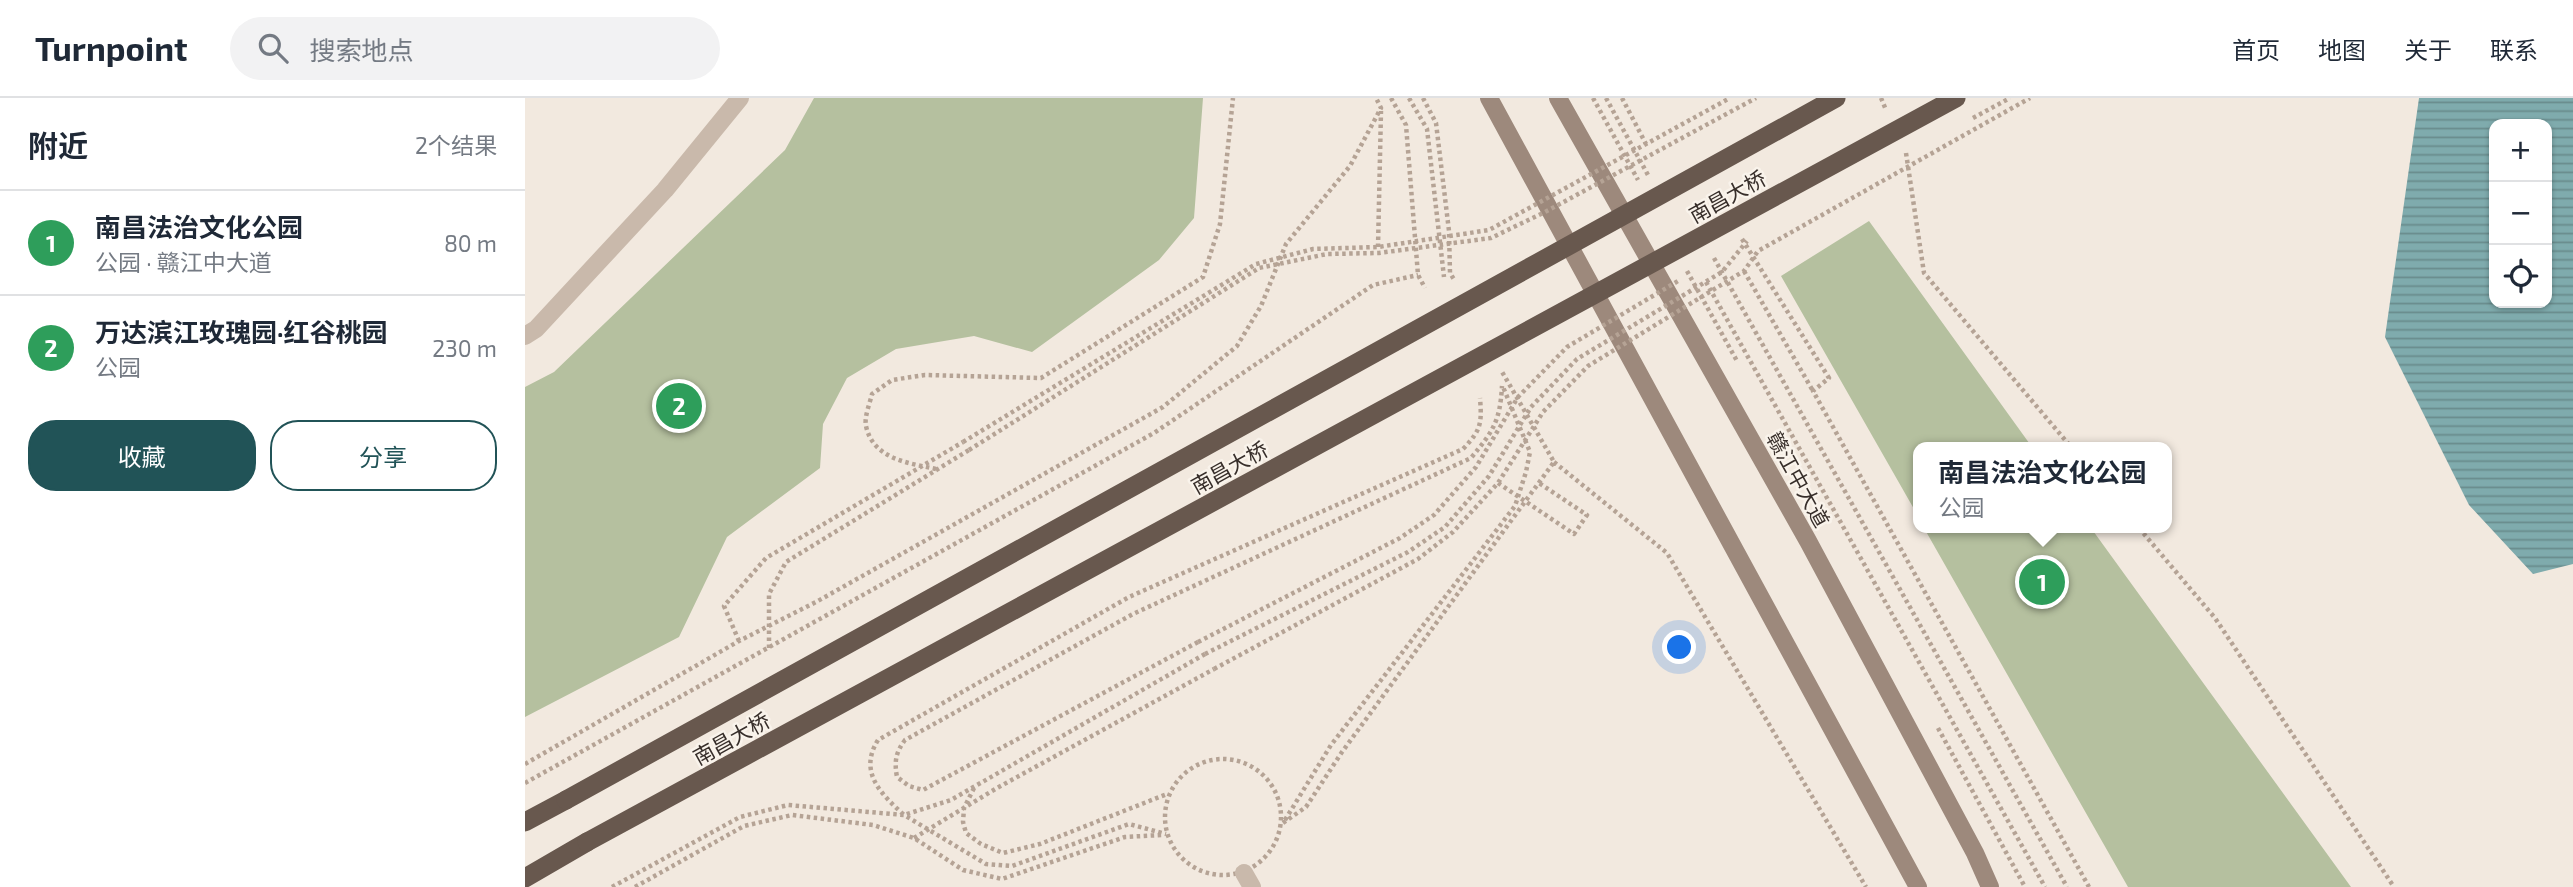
<!DOCTYPE html>
<html lang="zh">
<head>
<meta charset="utf-8">
<style>
	:root { --surface:#fff; --page:#f2f2f3; --text:#1f2937; --muted:#747a83; --line:#e0e1e3; --accent:#215357 }
	body { margin:0; font-family:"Exo 2","Noto Sans SC",sans-serif; background:var(--page); color:var(--text) }
	.controls { position:absolute; right:21px; top:21px; display:grid; overflow:hidden; border-radius:14px; box-shadow:0 2px 5px #0004 }
	.controls button { width:63px; height:63px; display:grid; place-items:center; padding:0; border:0; border-bottom:2px solid var(--line); background:var(--surface); color:var(--text); font:35px sans-serif }
	.you { position:absolute; left:1155px; top:550px; width:24px; height:24px; margin:-18px; border:5px solid #fff; border-radius:50%; background:#1a73e8; box-shadow:0 0 0 10px #1a73e833 }
	.badge { display:grid; place-items:center; width:46px; height:46px; border-radius:50%; background:var(--accent); color:#fff; font-size:23px; font-weight:700 }
	.pin { position:absolute; translate:-50% -50%; border:4px solid #fff; box-shadow:0 2px 7px #0006 }
	.popup { position:absolute; left:1388px; top:344px; width:259px; height:91px; box-sizing:border-box; display:grid; place-content:center; border-radius:14px; background:var(--surface); filter:drop-shadow(0 2px 5px #0005); font-size:23px; white-space:nowrap; color:var(--muted) }
	.popup b { font-size:26px; color:var(--text) }
	.popup::after { content:''; position:absolute; left:50%; top:100%; margin-left:-14px; border:14px solid transparent; border-top-color:var(--surface) }
	.list { margin:0; padding:0; list-style:none }
	h2 { display:flex; justify-content:space-between; align-items:center; height:91px; margin:0; padding:0 28px; font-size:30px }
	h2 small { font-size:23px; font-weight:400; color:var(--muted) }
	.list li { display:grid; grid-template-columns:46px 1fr auto; gap:21px; align-items:center; box-sizing:border-box; height:105px; padding:0 28px; border-top:2px solid var(--line) }
	.list b { display:block; font-size:26px; white-space:nowrap }
	.list p { margin:0; font-size:23px; white-space:nowrap; color:var(--muted) }
	.list em { font-size:23px; font-style:normal; color:var(--muted) }
	.actions { display:flex; gap:14px; padding:21px 28px }
	.actions a { flex:1; padding:16px 0; border:2px solid var(--accent); border-radius:28px; text-align:center; font-size:24px; color:var(--accent) }
	.actions .main { background:var(--accent); color:#fff }
	.icon { flex:none; width:38px; height:38px; fill:none; stroke:currentColor; stroke-width:2; stroke-linecap:round; stroke-linejoin:round }
	.map { position:relative; flex:none; width:2048px; height:789px; overflow:hidden }
	header { display:flex; align-items:center; gap:42px; box-sizing:border-box; height:98px; padding:0 35px; background:var(--surface); border-bottom:2px solid var(--line) }
	header strong { font-size:33px }
	nav { display:flex; gap:38px; margin-inline-start:auto; font-size:24px }
	.search { width:490px; height:63px; background:var(--page); display:flex; align-items:center; gap:18px; box-sizing:border-box; padding:0 24px; border-radius:38px; color:var(--muted); font-size:26px }
	main { display:flex }
	aside { flex:1; background:var(--surface) }
	.map>svg:first-child { display:block }
	.green { fill:#b5c09f }
	.water { fill:url(#water-rules); fill-rule:evenodd }
	.lines { fill:none; stroke-linecap:round; stroke-linejoin:round }
	.path { stroke:#b5a395; stroke-width:4.5; stroke-dasharray:3.5 3.5; stroke-linecap:butt }
	.minor { stroke:#c9b9ab; stroke-width:18 }
	.secondary { stroke:#9d897c; stroke-width:18 }
	.trunk { stroke:#68584e; stroke-width:19 }
	.path-bridge { stroke:#b5a395; stroke-width:4.5; stroke-dasharray:3.5 3.5; stroke-linecap:butt }
	.trunk-bridge { stroke:#68584e; stroke-width:19 }
	.labels { text-anchor:middle; dominant-baseline:central; stroke-width:5; stroke-linejoin:round; paint-order:stroke }
	.street-label { font-size:21px; fill:#372e2a; stroke:#f9f3eb }
</style>
</head>
<body>
<header>
<strong>Turnpoint</strong>
<div class="search"><svg class="icon" aria-label="search" viewBox="0 0 24 24"><circle cx="10" cy="10" r="6"/><path d="M15 15l6 6"/></svg>搜索地点</div>
<nav><a>首页</a><a>地图</a><a>关于</a><a>联系</a></nav>
</header>
<main>
<aside>
<h2>附近<small>2个结果</small></h2>
<ul class="list">
<li><span class="badge" style="background:#2e9e5b">1</span><div><b>南昌法治文化公园</b><p>公园 · 赣江中大道</p></div><em>80 m</em></li>
<li><span class="badge" style="background:#2e9e5b">2</span><div><b>万达滨江玫瑰园·红谷桃园</b><p>公园</p></div><em>230 m</em></li>
</ul>
<div class="actions"><a class="main">收藏</a><a>分享</a></div>
</aside>
<div class="map">
<svg width="2048" height="789" viewBox="0 0 2048 789">
	<defs>
		<pattern id="water-rules" width="6" height="5" patternUnits="userSpaceOnUse" patternTransform="scale(1.75)"><rect width="6" height="5" fill="#7fabad"/><path d="M0 2.5h6" fill="none" stroke="#698c8d"/></pattern>
	</defs>
	<rect width="100%" height="100%" fill="#f2e9df"/>
	<!-- green -->
	<path class="green" d="M289,0H678L669,120L634,162L507,254L449,238L371,251L322,280L298,326L295,370L202,439L154,539L0,619V289L29,274L260,52Z
		M1344,123L1507,349H1393V418L1256,178Z
		M1399,430H1566L1826,789H1603Z"/>
	<!-- water -->
	<path class="water" d="M1894,0H2048V466L2008,476L1944,407L1860,239ZM1969,26H2022V205H1969Z"/>
	<g class="lines">
		<!-- path -->
		<path class="path" d="M866,0L881,27L893,177L900,190
			M884,0L902,31L919,179
			M898,0L911,25L924,133L925,175L930,183
			M1068,0L1113,82
			M1081,0L1123,77
			M1097,0L1121,46
			M1356,0L1361,12
			M1381,55L1399,175L1546,349
			M1217,141L1304,280L1288,293L1564,789
			M853,149L856,13
			M1189,160L1542,789
			M1162,173L1212,263
			M1219,173L1288,293
			M1181,184L1520,789
			M1029,364L1142,455L1341,789
			M411,371C383,365 348,361 341,328C339,319 345,305 347,296L367,282L400,277L516,280L678,179L695,126L708,0
			M1614,430L1690,520L1869,789
			M214,543L199,508L241,460L438,344
			M673,544L398,692L384,688L372,679C369,663 371,654 380,642L608,516L946,360C968,333 975,324 977,288
			M244,550V496L261,464L444,352
			M680,556L426,702L379,717C356,696 333,674 353,642L604,499L938,351C956,332 957,326 955,300
			M1413,630L1500,789
			M640 719a58 58 0 1 1 116 0a58 58 0 1 1-116 0Z
			M0,666L214,543L291,504L638,309L712,248L736,208L761,146L825,68L856,10L851,0
			M0,685L629,335L848,187L893,177
			M449,690L439,710L438,724L441,735L456,746L478,755L515,746L642,696
			M760,722L806,647L990,408L1001,374L1005,354L978,289
			M758,725L781,709L817,654L1029,364L976,272
			M389,740L472,690L689,571
			M87,789L215,719L263,707L379,717L461,766L487,768L604,726L641,736
			M110,789L219,728L267,717L348,727L389,740L438,772L477,781L600,739L637,737"/>
		<!-- minor -->
		<path class="minor" d="M0,238L11,231L140,92L215,0
			M719,775L727,789"/>
		<!-- secondary -->
		<path class="secondary" d="M964,0L1393,789
			M1033,0L1283,443L1450,755L1465,789"/>
		<!-- trunk -->
		<path class="trunk" d="M0,724L41,702
			M0,780L62,744"/>
		<!-- path-bridge -->
		<path class="path-bridge" d="M1448,20L1485,0
			M438,344L731,166L788,151L853,149L964,132L1205,0
			M444,352L734,170L802,156L854,155L966,140L1020,114L1231,0
			M973,385L1049,436L1062,417L1014,385
			M673,544L875,440L909,417L951,369L993,299L1042,249L1153,183
			M680,556L883,454L920,429L964,378L1006,309L1052,261L1197,174L1222,143
			M689,571L893,461L928,434L973,385L1018,314L1063,268L1219,173L1233,153L1505,0"/>
		<!-- trunk-bridge -->
		<path class="trunk-bridge" d="M41,702L1311,0
			M62,744L1431,0"/>
	</g>
	<g class="labels">
		<!-- street labels -->
		<g class="street-label">
			<text transform="translate(1202 98) rotate(-29)">南昌大桥</text>
			<text transform="translate(704 369) rotate(-29)">南昌大桥</text>
			<text transform="translate(1274 381) rotate(61)">赣江中大道</text>
			<text transform="translate(206 640) rotate(-29)">南昌大桥</text>
		</g>
	</g>
</svg>
<div class="controls">
<button>+</button>
<button>−</button>
<button><svg class="icon" aria-label="locate" viewBox="0 0 24 24"><circle cx="12" cy="12" r="6"/><path d="M12 2v4M12 18v4M2 12h4M18 12h4"/></svg></button>
</div>
<div class="you"></div>
<div class="pin badge" style="left:1517px;top:484px;background:#2e9e5b">1</div>
<div class="popup"><b>南昌法治文化公园</b>公园</div>
<div class="pin badge" style="left:154px;top:308px;background:#2e9e5b">2</div>
</div>
</main>
</body>
</html>
